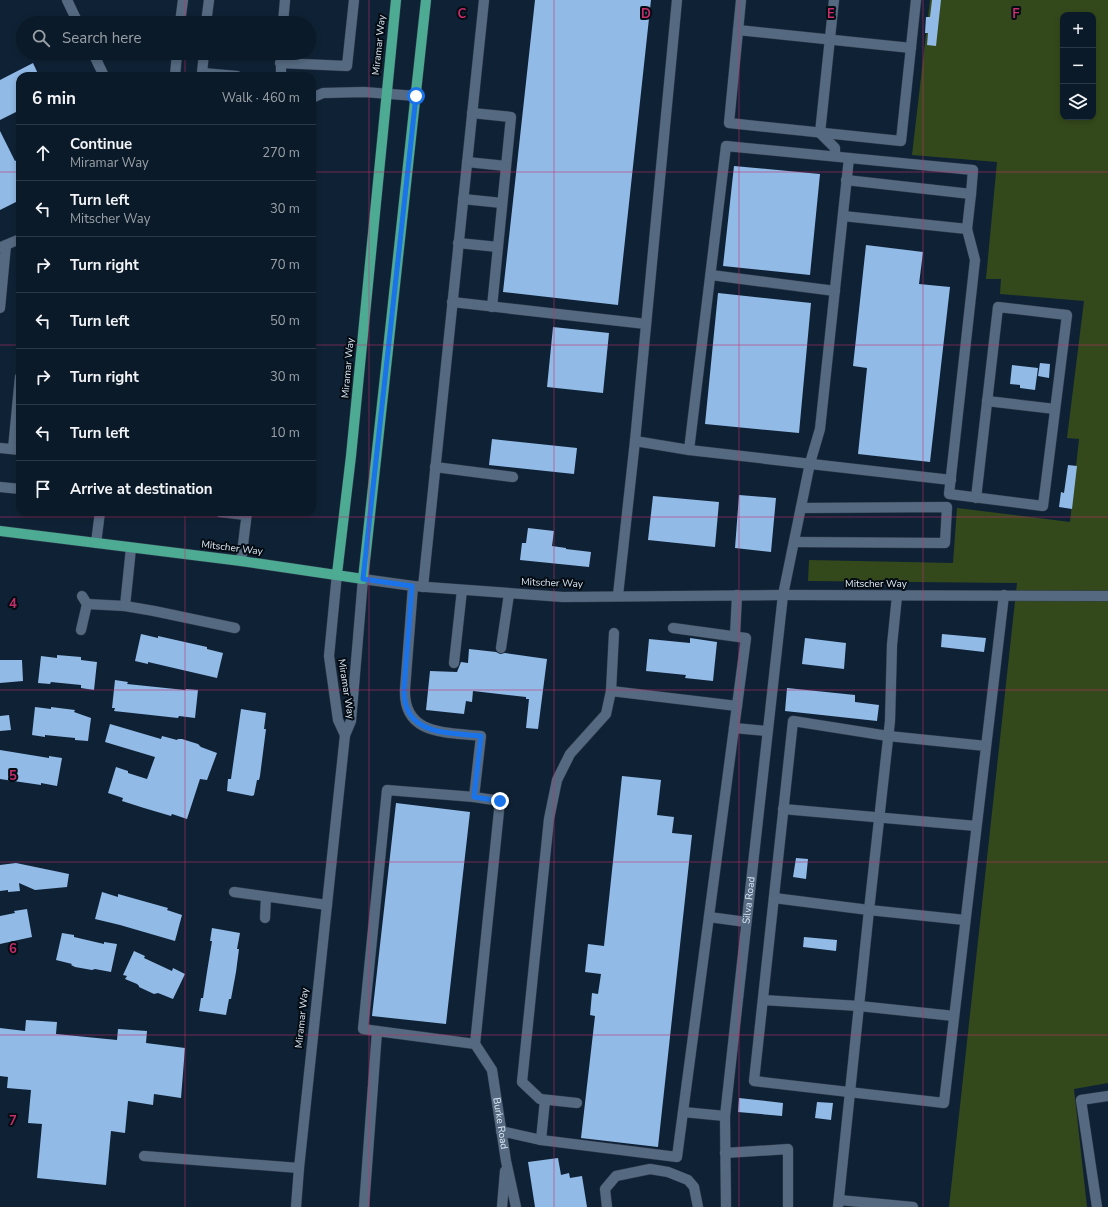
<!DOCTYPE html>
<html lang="en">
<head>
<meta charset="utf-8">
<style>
	:root { --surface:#0b1a28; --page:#142330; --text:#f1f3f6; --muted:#9aa1a8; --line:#2b3845 }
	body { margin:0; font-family:"Nunito Sans",sans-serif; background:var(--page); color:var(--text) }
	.controls { position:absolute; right:12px; top:12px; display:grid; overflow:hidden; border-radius:8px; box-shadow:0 2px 6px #0003 }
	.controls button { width:36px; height:36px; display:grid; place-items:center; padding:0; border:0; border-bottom:1px solid var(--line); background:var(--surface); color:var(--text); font:20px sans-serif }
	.stop { position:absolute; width:12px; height:12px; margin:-9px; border:3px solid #1a73e8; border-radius:50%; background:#fff }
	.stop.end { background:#1a73e8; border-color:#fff; box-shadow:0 1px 4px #0008 }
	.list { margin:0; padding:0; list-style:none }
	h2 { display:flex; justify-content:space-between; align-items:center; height:52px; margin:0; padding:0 16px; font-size:17px }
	h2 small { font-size:13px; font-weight:400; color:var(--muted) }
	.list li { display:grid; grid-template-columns:26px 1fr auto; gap:12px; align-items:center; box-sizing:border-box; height:56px; padding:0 16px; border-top:1px solid var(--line) }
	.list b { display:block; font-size:15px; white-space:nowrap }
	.list p { margin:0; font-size:13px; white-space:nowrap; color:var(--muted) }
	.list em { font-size:13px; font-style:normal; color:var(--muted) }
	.icon { flex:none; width:22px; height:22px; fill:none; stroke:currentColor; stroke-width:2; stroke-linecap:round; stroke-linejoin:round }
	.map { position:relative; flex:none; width:1108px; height:1207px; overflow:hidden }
	.search { position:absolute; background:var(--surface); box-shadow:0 2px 6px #0003; left:16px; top:16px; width:300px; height:44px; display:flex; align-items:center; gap:10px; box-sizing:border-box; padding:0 14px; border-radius:22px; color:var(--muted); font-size:15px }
	.panel { position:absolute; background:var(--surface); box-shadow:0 2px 6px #0003; left:16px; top:72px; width:300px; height:444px; border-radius:12px }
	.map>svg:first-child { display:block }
	.green { fill:#34491b; fill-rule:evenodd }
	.building { fill:#92bae7 }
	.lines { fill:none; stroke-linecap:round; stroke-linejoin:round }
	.minor-casing { stroke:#313c4d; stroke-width:11 }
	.major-casing { stroke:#313c4d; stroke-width:11 }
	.minor { stroke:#556a81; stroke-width:10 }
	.major { stroke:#4dab94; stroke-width:10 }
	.route { stroke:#1a73e8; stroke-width:5 }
	.grid { fill:none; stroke:#c52d6b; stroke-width:1; stroke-opacity:0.55 }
	.labels { text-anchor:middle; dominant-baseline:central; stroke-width:4; stroke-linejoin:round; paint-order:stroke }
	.street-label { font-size:10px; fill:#e0ecf9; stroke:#040b13 }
	.grid-label { font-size:13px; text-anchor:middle; font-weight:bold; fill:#c52d6b; stroke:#040b13; stroke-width:4; stroke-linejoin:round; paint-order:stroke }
</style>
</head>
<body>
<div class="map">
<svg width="1108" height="1207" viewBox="0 0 1108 1207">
	<rect width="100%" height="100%" fill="#0f2235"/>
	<!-- green -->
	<path class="green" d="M930,0H1108V1083L1074,1089L1087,1207H949L1017,583L808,581L809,560L953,563L957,508L1070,522L1079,439L1067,438L1084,301L1000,294L1001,279H986L997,162L912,155ZM1063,15H1093V117H1063Z"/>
	<!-- building -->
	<path class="building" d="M535,0H651L618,305L503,292Z
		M932,0H941L936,46L927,45L928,33H925L926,17H930Z
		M33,63L39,76H20V110L0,120V80Z
		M0,131L15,161L20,158V200L0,210Z
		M734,166L820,174L810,275L723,266Z
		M866,245L923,252L919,284L950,287L930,462L858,454L867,368L853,366Z
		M718,293L811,303L799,433L705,424Z
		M553,327L609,333L603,393L547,387Z
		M1040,363L1050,364L1049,378L1038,376Z
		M1012,365L1038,368L1035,390L1020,388V385L1010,384Z
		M492,439L577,448L574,474L489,465Z
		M1068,465L1077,466L1072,509L1059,507L1061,492L1064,493Z
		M739,495L776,498L771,552L735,548Z
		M653,496L719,502L715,547L648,540Z
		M528,528L554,531L552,546L566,548V549L591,552L589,567L520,560L522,543H526Z
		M141,634L158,638V636L207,647V649L223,653L217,678L148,662V664L135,661Z
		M942,634L986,638L984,652L941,647Z
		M690,638L717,642L713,681L685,678L686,675L646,671L649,639L690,643Z
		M805,638L846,643L844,669L802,664Z
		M469,649L496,652L500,654L505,653L547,659L538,729L526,728L529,699H526V697L473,691L472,702L466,701L464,714L426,710L430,671L457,672L461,662L468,663Z
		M57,655L81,657V660L97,662L94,690L81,688V685L51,682L50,684L38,683L41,656L57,658Z
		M0,660H22L23,681L0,683Z
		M115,680L128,682L127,684L185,690L186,689L198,690L195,718L179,716L178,718L114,711L115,708H112Z
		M787,688L855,695V702L879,705L877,721L785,711Z
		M35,707L51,709V707L75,710L74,712L91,718L88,741L75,740V738L45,735V737L32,735Z
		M241,709L266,713L264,729H266L260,776L259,780H257L254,795L252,796L227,791L228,779H231Z
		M9,715L11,730L0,731V716Z
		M110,724L161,739L162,736L177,740L178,739H182L198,744L201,747L217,753L207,780L200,779L187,819L172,814L171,816L144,808L122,801L123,798L108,793L116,767L128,771V773L147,779L155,757L105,742Z
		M0,750L49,758V756L62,758L57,786L41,783V785L0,779Z
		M622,776L661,780L657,815L674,817L672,833L692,835L658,1147L581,1138L595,1016L590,1015L592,993L598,994L601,974L585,972L588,944L604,946Z
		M396,803L470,812L446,1024L372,1016Z
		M796,858L808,859L806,879L793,877Z
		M16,863L69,874L67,887L35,890L19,883L20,891L8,892V890L0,891V865Z
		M102,892L118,897V894L168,908L167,910L182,915L175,941L120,925L95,919Z
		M27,909L32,937L0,944V916L15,913L14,911Z
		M212,928L240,933L237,949H239L236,972L231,999H229L226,1015L199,1011L201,998H203L207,972L212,941H210Z
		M62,933L74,935V937L104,944V942L117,944L111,972L95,969L92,970L75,967L71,965L72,964L56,960Z
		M804,937L837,940L836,951L803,947Z
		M134,951L145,956L144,958L172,971L173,968L185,974L173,999L158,993L154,994L139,987V986L137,984L125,979L127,976L123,975Z
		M26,1020L57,1022L56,1034L117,1040L118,1029L147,1031L146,1043L185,1048L181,1098L154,1094L153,1105L128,1101L125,1133L111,1131L106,1185L37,1178L42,1124L28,1123L31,1090L7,1088L8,1077L0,1076V1028L25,1031Z
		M739,1098L783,1103L782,1116L738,1112Z
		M817,1102L833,1103L831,1120L815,1118Z
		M558,1158L561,1175L569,1173L570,1178L582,1176L587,1207H535L528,1162Z"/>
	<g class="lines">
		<!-- minor casing -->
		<g class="minor-casing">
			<g id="minor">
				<path d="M67,0L78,23"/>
				<path d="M741,0L729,123L901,141L916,0"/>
				<path d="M834,0L820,133L835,148V156"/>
				<path d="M180,23L183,0"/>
				<path d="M206,23L209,0"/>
				<path d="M283,23L285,0"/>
				<path d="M738,30L911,48"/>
				<path d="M93,53L104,76"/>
				<path d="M204,53L202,73L237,76"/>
				<path d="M281,53V76"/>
				<path d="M280,63L347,66L354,0"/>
				<path d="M175,76L177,53"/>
				<path d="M312,98L323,93L364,92L416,96"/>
				<path d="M472,113L511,117L492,307"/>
				<path d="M467,162L506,166"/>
				<path d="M463,199L502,203"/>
				<path d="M843,216L967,229L971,194L846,180"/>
				<path d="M967,229L975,260L949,494L1043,506L1067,315L998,307L976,498"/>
				<path d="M458,243L498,247"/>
				<path d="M1,247L20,239"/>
				<path d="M711,275L835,291"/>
				<path d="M452,302L646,324"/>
				<path d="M0,308L6,245"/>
				<path d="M987,401L1055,409"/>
				<path d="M635,441L689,450L951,480"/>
				<path d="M0,448L20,450"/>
				<path d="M13,449L20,377"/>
				<path d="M689,450L726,146L973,170L971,194"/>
				<path d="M435,467L513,477"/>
				<path d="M0,487L20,489"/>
				<path d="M220,512L246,515"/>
				<path d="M794,542L945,543L947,507L801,508"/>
				<path d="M96,543L100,512"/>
				<path d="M241,561L247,512"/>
				<path d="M337,574L329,656L338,720L345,735"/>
				<path d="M413,586L405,689C403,736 447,732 481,736L474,797L500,801L475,1044"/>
				<path d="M423,587L484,0"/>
				<path d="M618,595L635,441L677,0"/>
				<path d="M87,604L125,606L154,611L235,628"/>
				<path d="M125,606L131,548"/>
				<path d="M81,630L87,604L82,596"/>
				<path d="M735,636L737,595"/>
				<path d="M501,648L509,594"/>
				<path d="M454,663L462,590"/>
				<path d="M611,691L737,706"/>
				<path d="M734,728L767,731"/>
				<path d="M986,746L888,736L793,721L754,1081L944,1103L1004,595"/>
				<path d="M783,809L976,826"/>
				<path d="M234,892L327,905"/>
				<path d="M774,898L869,910L965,920"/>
				<path d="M709,917L746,922"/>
				<path d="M265,918L266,897"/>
				<path d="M763,1000L859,1006L954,1016"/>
				<path d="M377,1031L363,1029L387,790L474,797"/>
				<path id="s1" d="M475,1044L492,1070L506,1161L516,1207"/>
				<path d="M577,1103L540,1099L522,1082L549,819L557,780L570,754L606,714L611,691L614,633"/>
				<path d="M683,1112L725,1116"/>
				<path d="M501,1131L541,1140L677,1157L746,638L673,628"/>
				<path d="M541,1140L545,1100"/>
				<path d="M725,1153L788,1149V1207"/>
				<path d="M144,1156L299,1168"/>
				<path d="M839,1200L913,1207"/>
				<path d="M296,1207L299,1168L345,735L351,721L363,579L413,586L563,597L783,595L1108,596"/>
				<path d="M364,1207L377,1031L475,1044"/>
				<path d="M502,1207L505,1171"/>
				<path d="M607,1207L605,1189L616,1176L650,1169L668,1172L688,1180L694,1187L698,1207"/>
				<path id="s2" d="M726,1207L725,1116L783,595L810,463L820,429L849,158"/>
				<path d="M838,1207L869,910L890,721L892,645L897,596"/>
				<path d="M1097,1207L1081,1100L1108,1096"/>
			</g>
		</g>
		<!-- major casing -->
		<g class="major-casing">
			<path id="major" d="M0,531L241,561L363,579L426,0
				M337,574L351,456L396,0"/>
		</g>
		<!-- minor -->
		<use href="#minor" class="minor"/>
		<!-- major -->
		<use href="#major" class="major"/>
	</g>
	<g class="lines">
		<!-- route -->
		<path class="route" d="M416,96L363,579L412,586L404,689C403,736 447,732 481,736L474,797L500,801"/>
	</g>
	<!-- grid -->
	<path class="grid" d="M185,0V23M369,0V1207M554,0V1207M739,0V1207M923,0V1207M185,53V76M0,172H20M312,172H1108M0,345H20M312,345H1108M185,512V1207M0,517H1108M0,690H1108M0,862H1108M0,1035H1108"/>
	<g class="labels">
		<!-- street labels -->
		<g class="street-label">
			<text transform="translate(379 45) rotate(-84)">Miramar Way</text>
			<text transform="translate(348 368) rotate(-85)">Miramar Way</text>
			<text transform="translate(232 548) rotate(7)">Mitscher Way</text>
			<text transform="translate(552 583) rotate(2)">Mitscher Way</text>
			<text x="876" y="584">Mitscher Way</text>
			<text transform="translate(346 689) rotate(81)">Miramar Way</text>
			<text stroke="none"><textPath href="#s2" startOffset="308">Silva Road</textPath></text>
			<text transform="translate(302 1018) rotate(-84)">Miramar Way</text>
			<text stroke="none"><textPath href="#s1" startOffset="85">Burke Road</textPath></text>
		</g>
	</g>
	<g class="grid-label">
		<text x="462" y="18">C</text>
		<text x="646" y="18">D</text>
		<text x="831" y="18">E</text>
		<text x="1016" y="18">F</text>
		<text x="13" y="608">4</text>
		<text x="13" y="780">5</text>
		<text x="13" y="953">6</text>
		<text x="13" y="1125">7</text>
	</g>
</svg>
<div class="controls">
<button>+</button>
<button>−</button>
<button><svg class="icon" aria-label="layers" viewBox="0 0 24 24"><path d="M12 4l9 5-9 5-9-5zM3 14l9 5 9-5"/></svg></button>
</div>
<div class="stop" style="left:416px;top:96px"></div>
<div class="stop end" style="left:500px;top:801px"></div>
<div class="search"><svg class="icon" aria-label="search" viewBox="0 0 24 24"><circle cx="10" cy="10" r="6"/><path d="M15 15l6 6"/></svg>Search here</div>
<section class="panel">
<h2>6 min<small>Walk · 460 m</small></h2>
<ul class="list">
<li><svg class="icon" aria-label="ahead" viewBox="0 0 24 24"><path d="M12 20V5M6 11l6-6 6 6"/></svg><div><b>Continue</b><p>Miramar Way</p></div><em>270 m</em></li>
<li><svg class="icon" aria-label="left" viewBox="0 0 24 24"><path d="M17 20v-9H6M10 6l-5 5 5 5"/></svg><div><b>Turn left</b><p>Mitscher Way</p></div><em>30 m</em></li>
<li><svg class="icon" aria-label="right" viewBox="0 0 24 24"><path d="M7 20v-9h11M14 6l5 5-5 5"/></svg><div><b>Turn right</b></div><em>70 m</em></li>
<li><svg class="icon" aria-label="left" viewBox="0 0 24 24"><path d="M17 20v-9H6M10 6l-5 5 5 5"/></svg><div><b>Turn left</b></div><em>50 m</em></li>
<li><svg class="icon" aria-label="right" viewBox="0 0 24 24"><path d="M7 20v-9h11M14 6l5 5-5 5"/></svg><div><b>Turn right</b></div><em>30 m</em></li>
<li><svg class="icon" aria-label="left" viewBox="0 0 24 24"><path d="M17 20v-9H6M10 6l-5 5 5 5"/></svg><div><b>Turn left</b></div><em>10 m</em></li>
<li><svg class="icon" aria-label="arrive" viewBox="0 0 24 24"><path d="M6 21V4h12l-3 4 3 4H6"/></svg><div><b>Arrive at destination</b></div></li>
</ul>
</section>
</div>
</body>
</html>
